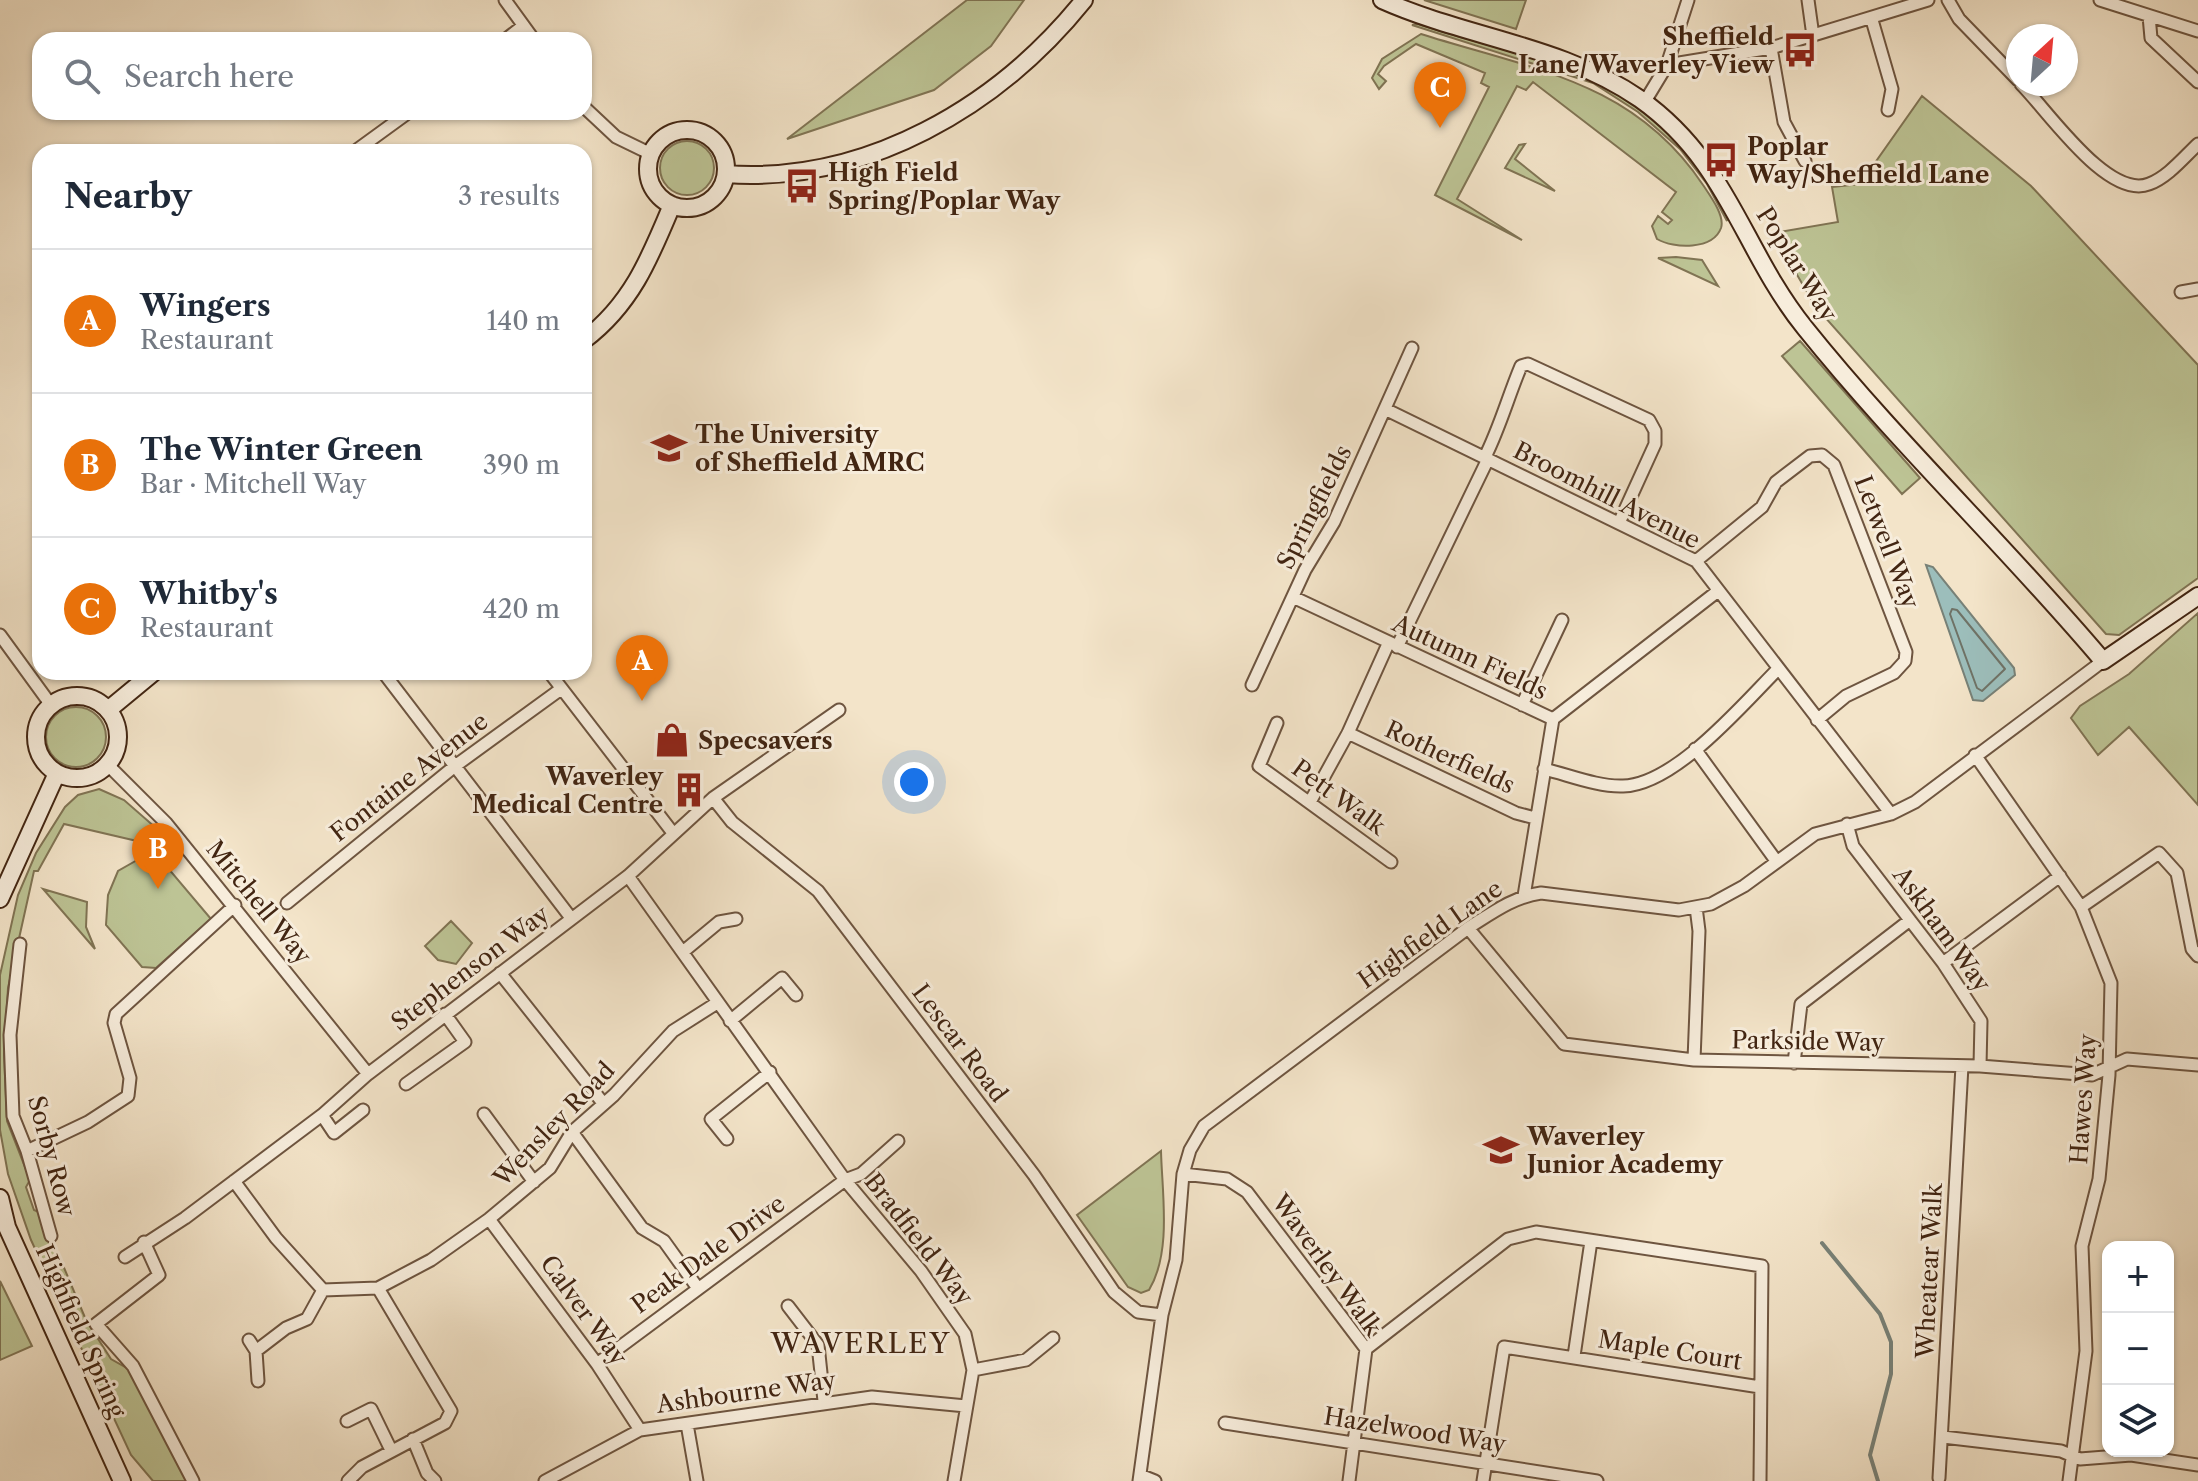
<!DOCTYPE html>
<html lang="en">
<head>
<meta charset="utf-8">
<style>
	:root { --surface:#fff; --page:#f6f6f7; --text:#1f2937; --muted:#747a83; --line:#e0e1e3; --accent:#0b8043 }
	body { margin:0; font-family:"Libre Caslon Text",serif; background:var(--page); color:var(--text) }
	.controls { position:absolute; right:24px; bottom:24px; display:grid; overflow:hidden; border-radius:16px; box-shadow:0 2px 6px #0004 }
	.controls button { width:72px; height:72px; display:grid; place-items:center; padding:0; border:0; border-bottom:2px solid var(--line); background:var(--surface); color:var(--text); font:40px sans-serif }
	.compass { position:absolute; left:2006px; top:24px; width:72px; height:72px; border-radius:50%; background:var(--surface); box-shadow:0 2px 6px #0004; rotate:26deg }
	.you { position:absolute; left:914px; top:782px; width:28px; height:28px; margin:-20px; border:6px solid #fff; border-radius:50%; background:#1a73e8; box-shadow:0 0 0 12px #1a73e833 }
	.badge { display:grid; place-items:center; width:52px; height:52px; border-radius:50%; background:var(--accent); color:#fff; font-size:26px; font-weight:700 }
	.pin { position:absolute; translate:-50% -66px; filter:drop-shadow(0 2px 4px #0008) }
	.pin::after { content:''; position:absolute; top:42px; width:28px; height:24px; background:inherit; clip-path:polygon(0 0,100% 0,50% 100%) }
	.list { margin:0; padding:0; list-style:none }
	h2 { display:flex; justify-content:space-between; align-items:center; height:104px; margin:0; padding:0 32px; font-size:34px }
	h2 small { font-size:26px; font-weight:400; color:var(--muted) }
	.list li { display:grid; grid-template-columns:52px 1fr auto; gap:24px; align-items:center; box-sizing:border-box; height:144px; padding:0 32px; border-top:2px solid var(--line) }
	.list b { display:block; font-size:30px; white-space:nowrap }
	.list p { margin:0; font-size:26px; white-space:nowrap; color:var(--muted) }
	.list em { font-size:26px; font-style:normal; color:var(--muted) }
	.icon { flex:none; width:44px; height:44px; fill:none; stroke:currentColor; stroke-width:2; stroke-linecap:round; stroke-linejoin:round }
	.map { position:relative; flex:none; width:2198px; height:1481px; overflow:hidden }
	.search { position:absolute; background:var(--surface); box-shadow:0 2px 6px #0004; left:32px; top:32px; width:560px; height:88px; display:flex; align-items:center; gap:20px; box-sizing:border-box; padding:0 28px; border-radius:24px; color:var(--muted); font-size:30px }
	.panel { position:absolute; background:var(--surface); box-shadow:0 2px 6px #0004; left:32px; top:144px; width:560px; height:536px; border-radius:24px }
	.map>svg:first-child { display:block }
	.green { fill:#bdc495; stroke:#807454; stroke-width:2 }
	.water { fill:#9cbebb; stroke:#788177; stroke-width:2 }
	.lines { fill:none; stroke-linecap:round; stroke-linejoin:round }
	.shore { stroke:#6f7266; stroke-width:2 }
	.stream { stroke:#788177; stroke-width:4 }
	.street-casing { stroke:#6e5540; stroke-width:15 }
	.secondary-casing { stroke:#422512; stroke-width:20 }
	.street { stroke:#f7eddc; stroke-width:11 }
	.secondary { stroke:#f7eddc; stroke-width:16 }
	.labels { text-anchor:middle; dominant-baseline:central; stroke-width:6; stroke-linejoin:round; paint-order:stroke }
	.poi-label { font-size:24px; font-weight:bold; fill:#422512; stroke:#f7eddc; text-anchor:start }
	.street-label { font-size:24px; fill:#422512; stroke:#f7eddc }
	.quarter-label { font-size:28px; letter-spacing:2px; fill:#422512; stroke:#f7eddc }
</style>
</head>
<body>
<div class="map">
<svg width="2198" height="1481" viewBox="0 0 2198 1481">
	<rect width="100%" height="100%" fill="#f3e4c9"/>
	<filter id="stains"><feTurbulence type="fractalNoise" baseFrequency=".0025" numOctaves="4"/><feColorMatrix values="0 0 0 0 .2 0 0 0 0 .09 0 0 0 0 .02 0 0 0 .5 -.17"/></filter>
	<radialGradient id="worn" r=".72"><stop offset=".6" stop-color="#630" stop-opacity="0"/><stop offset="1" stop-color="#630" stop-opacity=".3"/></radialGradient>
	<!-- green -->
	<path class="green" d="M967,0H1024L991,46L934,90L787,139Z
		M1424,0H1526L1516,29Z
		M1418,24C1515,56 1622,70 1690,155C1704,172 1715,193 1727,211V221L1707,184L1680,149L1638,112L1593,83L1412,25Z
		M1421,34C1531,69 1634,81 1703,185C1711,197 1725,216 1721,228C1713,250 1674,249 1657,239L1652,226L1658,216L1668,224L1672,220L1662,212L1676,192L1533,82L1526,90L1517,86L1457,199L1522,240L1435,195L1489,87L1481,83L1485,73L1416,44L1384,66L1378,74L1386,81L1379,89L1372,78L1382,59Z
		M1922,96L2031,186L2198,365V578L2119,635L2106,634L1815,306L1773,233L1838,222L1832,187L1860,184Z
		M660 168a27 27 0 1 1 54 0a27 27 0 1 1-54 0Z
		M1525,144L1515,159L1555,191L1505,168L1519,145Z
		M1676,257L1702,260L1718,286L1658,258Z
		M1800,341L1920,478L1902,494L1782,356Z
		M2198,613V805L2129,727L2098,755L2071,718L2080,706L2129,674Z
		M46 737a30 30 0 1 1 60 0a30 30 0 1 1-60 0Z
		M99,789L124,800L156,828L138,837L137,841L64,824L38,871H34L8,988L4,1054L7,1121L30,1180L26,1187L34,1210L41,1213L86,1320L111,1359L132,1371L188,1481H153L131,1455L31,1240L8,1174L0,1130V975L18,895L36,853L65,807L78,795Z
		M139,859L168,868L211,919L156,968L142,967L106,925L108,895L118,871Z
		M43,889L87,902L86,927L95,949Z
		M451,921L472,943L456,964L438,960L425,946Z
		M1161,1151C1162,1193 1172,1252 1149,1290L1141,1293L1128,1287L1077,1215Z
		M0,1281L32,1346L0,1360Z"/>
	<!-- water -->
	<path class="water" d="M1926,565L1933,567L2014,668L2015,675L1983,701L1973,700Z"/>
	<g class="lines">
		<!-- shore -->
		<path class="shore" d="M1952,609L1957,610L2005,669L1982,691L1977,688L1950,614Z"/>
		<!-- stream -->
		<path class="stream" d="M1822,1243L1880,1314L1891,1342V1374L1870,1455L1878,1481"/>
		<!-- street casing -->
		<g class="street-casing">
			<path id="street" d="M505,0L534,40
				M1808,0L1813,36
				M1948,0L1959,19L2018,80
				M2100,0L2198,31
				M2149,16L2151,38L2198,82
				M1872,20L1892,89L1888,110
				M505,40L523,26
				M1771,48L1784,122L1805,161
				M1667,65L1771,48L1928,0
				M2021,84C2048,111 2108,200 2149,184C2168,177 2184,157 2198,144
				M1644,103L1667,65L1688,0
				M584,107L616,137L651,154
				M354,152L409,112
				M2181,292L2198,289
				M1387,410L1696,561L1891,814
				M1485,457C1500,427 1508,397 1521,366L1528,364L1649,420L1655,431V444L1619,523
				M1696,561L1762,507L1776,482L1810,456L1822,455L1834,465L1906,652L1905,661L1894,673L1846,696L1817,720
				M1295,598L1553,719L1524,896
				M0,635L51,705
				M1397,647L1488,459
				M383,672L571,918
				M549,672L673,833
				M1252,685L1305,570L1334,522L1412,348
				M1522,705L1562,620
				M1553,719L1718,591
				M1277,723L1259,766L1391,862
				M1348,733L1516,813L1535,818
				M1695,749L1777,862
				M1975,755L2081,907L2111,983L2109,1075L2099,1179L2082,1246L2086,1351L2069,1481
				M108,765L166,823L368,1074
				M1544,769C1569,775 1598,787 1623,786C1675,785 1743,704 1778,669
				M713,798L732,822L818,891L1034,1175L1114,1292L1138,1312L1162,1315
				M1310,802L1348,733L1388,644
				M1847,824L1853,846L1943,963L1981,1021L1980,1066
				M628,876L845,1180L921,1271L965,1334L973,1370L954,1481
				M287,903L455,766L561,689
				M2081,907L2159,853L2177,873L2192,949L2198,956
				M1468,928L1564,1044L1694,1060L1980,1066L2092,1075L2127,1059L2198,1065
				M20,944L10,1035L13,1116L27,1151L51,1236
				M684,951L719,922L736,919
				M1943,963L2060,876
				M500,973L603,1103
				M730,1021L782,978L796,995
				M1694,1060L1699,931L1696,907
				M1794,1063L1801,1004L1910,920
				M406,1084L465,1042L445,1014
				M484,1114L534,1182
				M322,1115L334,1133L363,1110
				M572,1132L642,1228L664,1241L697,1287
				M727,1139L711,1119L770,1072
				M27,1151L88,1122L128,1096L130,1078L114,1023L116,1014L235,905
				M1183,1174L1227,1179L1247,1192L1366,1349L1349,1481
				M234,1181L276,1238L323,1290L378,1288L431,1260L489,1219L550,1168L572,1132L614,1095L673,1031L717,1003
				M489,1219L597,1364L640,1430
				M144,1242L159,1275L96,1324L133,1366L193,1481
				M125,1257L185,1218L322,1115L368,1074L628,876L713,798L839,710
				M788,1306L818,1345L824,1401
				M249,1340L256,1351L286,1328L307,1319L323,1290
				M1366,1349L1508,1239L1536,1232L1762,1266L1760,1481
				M256,1351L258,1381
				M1574,1356L1591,1241
				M597,1364L845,1180L861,1174L898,1141
				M973,1370L1026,1360L1053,1338
				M347,1421L371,1409L391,1450
				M1225,1423L1597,1481
				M687,1424L697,1481
				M1943,1437L2061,1451L2080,1459L2131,1455L2198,1465
				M413,1439L427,1473L435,1481
				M1140,1475L1155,1481
				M1939,1478L1962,1066
				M348,1481L362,1467L445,1423L451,1411L378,1288
				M545,1481L640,1430L872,1397L966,1406
				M1139,1481L1162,1315L1176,1260L1183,1174L1190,1150L1204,1126L1468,928C1492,913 1513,897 1541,893L1679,910L1711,904L1744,886L1815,834L1891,814L1915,802L2103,661
				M1483,1481L1504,1347L1760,1387"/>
		</g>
		<!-- secondary casing -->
		<g class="secondary-casing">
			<path id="secondary" d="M1382,0C1467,38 1562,45 1640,99C1729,162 1742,250 1805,328C1898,444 2007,547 2103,661L2198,596
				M648 169a39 39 0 1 1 78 0a39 39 0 1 1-78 0Z
				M726,174C866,184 998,107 1084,0
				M584,340C631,305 650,258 672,205
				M36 737a41 41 0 1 1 82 0a41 41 0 1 1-82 0Z
				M108,710L154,672
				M0,899L57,773
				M0,1198L7,1227L122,1481"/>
		</g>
		<!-- street -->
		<use href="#street" class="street"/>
		<!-- secondary -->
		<use href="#secondary" class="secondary"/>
	</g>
	<!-- icons -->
	<defs>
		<g id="bus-bare" transform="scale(2.76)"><path d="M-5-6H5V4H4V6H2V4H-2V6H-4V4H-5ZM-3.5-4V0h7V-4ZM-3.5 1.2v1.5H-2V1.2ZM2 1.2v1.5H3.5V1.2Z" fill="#8f2418" stroke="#f7eddc" stroke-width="2.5" paint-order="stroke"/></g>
		<g id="university-bare" transform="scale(2.76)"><path d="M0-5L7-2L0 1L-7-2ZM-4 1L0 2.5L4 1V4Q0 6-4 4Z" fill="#8f2418" stroke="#f7eddc" stroke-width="2.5" paint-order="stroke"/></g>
		<g id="shop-bare" transform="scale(2.76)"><path d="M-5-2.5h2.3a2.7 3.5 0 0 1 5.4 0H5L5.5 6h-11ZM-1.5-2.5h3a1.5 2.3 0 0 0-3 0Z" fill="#8f2418" stroke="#f7eddc" stroke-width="2.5" paint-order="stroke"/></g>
		<g id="building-bare" transform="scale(2.76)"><path d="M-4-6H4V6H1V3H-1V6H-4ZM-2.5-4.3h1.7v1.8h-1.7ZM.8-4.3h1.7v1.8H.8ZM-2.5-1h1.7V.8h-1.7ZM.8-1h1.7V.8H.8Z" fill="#8f2418" stroke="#f7eddc" stroke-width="2.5" paint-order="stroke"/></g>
		<g id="school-bare" transform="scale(2.76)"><path d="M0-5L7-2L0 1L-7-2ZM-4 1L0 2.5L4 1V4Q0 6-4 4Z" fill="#8f2418" stroke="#f7eddc" stroke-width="2.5" paint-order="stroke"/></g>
	</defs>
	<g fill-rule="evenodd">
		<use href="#bus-bare" x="1800" y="50"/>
		<use href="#bus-bare" x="1721" y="160"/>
		<use href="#bus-bare" x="802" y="186"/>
		<use href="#university-bare" x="669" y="448"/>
		<use href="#shop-bare" x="672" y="740"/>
		<use href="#building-bare" x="689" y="790"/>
		<use href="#school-bare" x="1501" y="1150"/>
	</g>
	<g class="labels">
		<!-- poi labels -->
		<g class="poi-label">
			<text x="1774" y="36" text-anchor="end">Sheffield<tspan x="1774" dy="28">Lane/Waverley View</tspan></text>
			<text x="1747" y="146">Poplar<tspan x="1747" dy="28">Way/Sheffield Lane</tspan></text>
			<text x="828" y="172">High Field<tspan x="828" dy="28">Spring/Poplar Way</tspan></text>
			<text x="695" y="434">The University<tspan x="695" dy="28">of Sheffield AMRC</tspan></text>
			<text x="698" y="740">Specsavers</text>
			<text x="663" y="776" text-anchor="end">Waverley<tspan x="663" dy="28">Medical Centre</tspan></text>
			<text x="1527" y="1136">Waverley<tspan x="1527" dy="28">Junior Academy</tspan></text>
		</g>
		<!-- street labels -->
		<g class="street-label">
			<text transform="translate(1797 264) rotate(58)">Poplar Way</text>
			<text transform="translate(1607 495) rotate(27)">Broomhill Avenue</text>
			<text transform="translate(1314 507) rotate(-63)">Springfields</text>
			<text transform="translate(1887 542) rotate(69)">Letwell Way</text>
			<text transform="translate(1470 657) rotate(25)">Autumn Fields</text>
			<text transform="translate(1450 757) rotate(25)">Rotherfields</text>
			<text transform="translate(409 777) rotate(-38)">Fontaine Avenue</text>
			<text transform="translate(1339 797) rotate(36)">Pett Walk</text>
			<text transform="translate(259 902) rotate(51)">Mitchell Way</text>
			<text transform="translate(1942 929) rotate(54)">Askham Way</text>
			<text transform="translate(1430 934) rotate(-35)">Highfield Lane</text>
			<text transform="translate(470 968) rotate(-37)">Stephenson Way</text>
			<text transform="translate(1808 1041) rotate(1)">Parkside Way</text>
			<text transform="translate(960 1043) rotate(53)">Lescar Road</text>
			<text transform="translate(2083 1099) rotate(-86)">Hawes Way</text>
			<text transform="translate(554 1124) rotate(-46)">Wensley Road</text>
			<text transform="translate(52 1156) rotate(75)">Sorby Row</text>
			<text transform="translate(919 1239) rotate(52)">Bradfield Way</text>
			<text transform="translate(708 1254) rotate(-36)">Peak Dale Drive</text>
			<text transform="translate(1327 1265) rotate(54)">Waverley Walk</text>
			<text transform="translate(1929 1271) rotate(-87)">Wheatear Walk</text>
			<text transform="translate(584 1310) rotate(54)">Calver Way</text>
			<text transform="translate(81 1331) rotate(66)">Highfield Spring</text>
			<text transform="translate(1670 1350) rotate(9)">Maple Court</text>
			<text transform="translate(746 1392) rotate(-8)">Ashbourne Way</text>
			<text transform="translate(1415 1430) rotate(9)">Hazelwood Way</text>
		</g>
		<!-- quarter labels -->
		<g class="quarter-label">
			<text x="861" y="1343">WAVERLEY</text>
		</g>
	</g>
	<rect width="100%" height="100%" filter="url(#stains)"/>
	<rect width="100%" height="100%" fill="url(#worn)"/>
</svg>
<div class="controls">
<button>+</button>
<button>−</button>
<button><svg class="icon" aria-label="layers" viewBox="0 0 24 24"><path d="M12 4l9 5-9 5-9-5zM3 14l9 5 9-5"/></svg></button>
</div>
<svg class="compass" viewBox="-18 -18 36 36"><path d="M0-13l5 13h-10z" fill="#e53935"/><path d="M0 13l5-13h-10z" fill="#747a83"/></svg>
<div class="you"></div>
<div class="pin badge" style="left:642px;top:701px;background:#e8710a">A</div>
<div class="pin badge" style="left:158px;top:889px;background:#e8710a">B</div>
<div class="pin badge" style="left:1440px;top:128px;background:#e8710a">C</div>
<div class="search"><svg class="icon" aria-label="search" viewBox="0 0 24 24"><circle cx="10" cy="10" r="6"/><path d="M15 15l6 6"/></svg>Search here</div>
<section class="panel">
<h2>Nearby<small>3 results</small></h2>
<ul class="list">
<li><span class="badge" style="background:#e8710a">A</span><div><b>Wingers</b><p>Restaurant</p></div><em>140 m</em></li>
<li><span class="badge" style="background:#e8710a">B</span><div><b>The Winter Green</b><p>Bar · Mitchell Way</p></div><em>390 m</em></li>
<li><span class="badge" style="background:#e8710a">C</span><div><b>Whitby's</b><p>Restaurant</p></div><em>420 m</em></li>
</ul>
</section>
</div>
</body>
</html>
